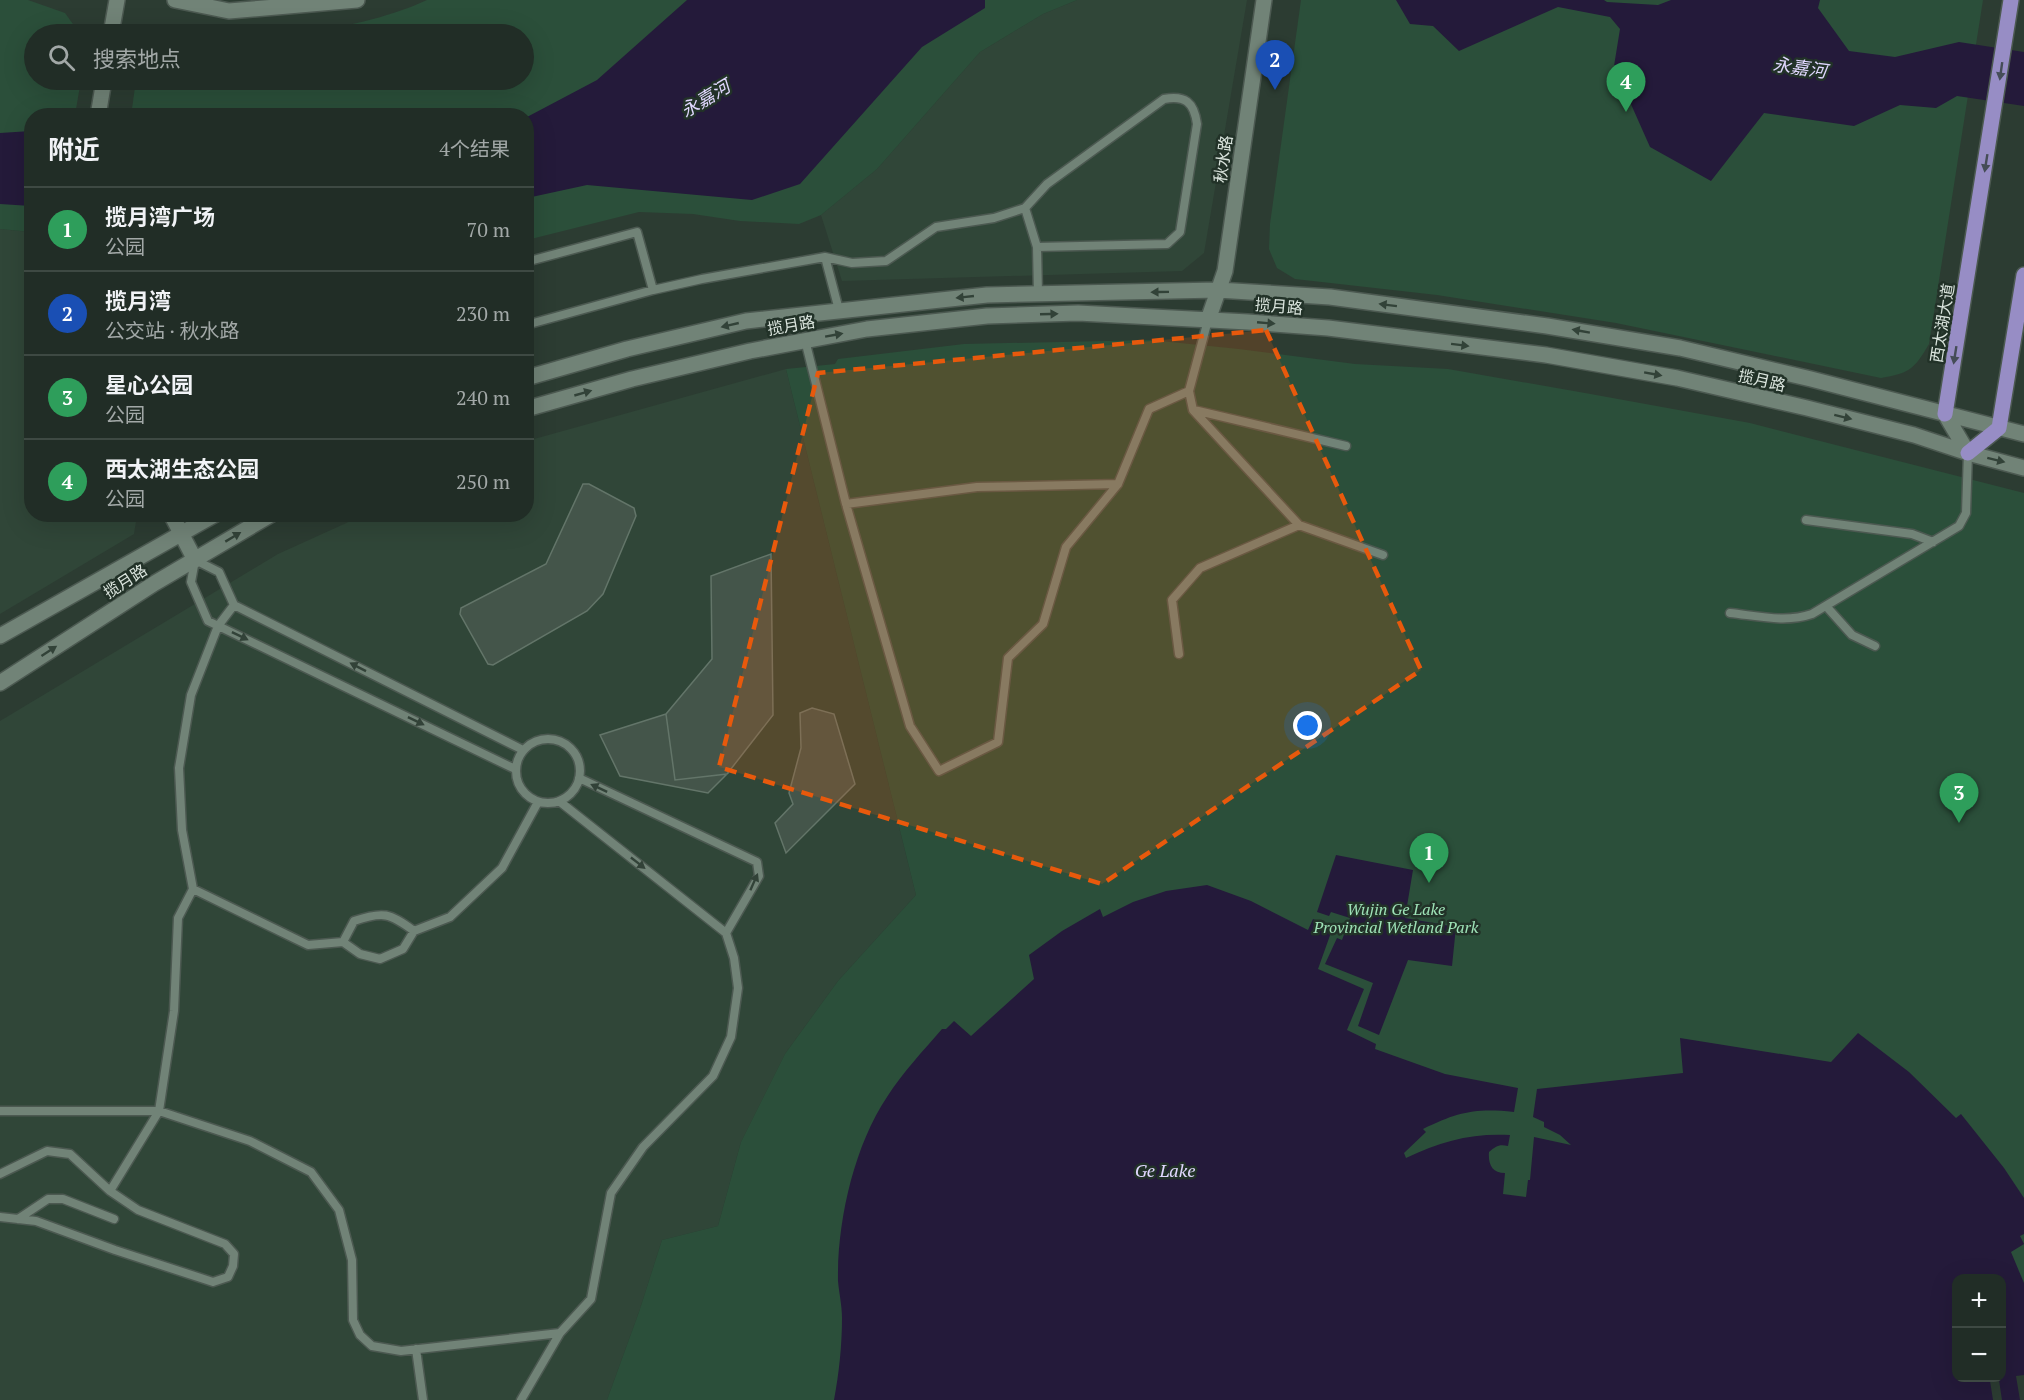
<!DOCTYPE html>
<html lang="zh">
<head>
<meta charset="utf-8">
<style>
	:root { --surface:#212d26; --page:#2d3932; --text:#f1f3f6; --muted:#a2a8a7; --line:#3e4943; --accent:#bda9f5 }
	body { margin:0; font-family:"PT Serif","Noto Sans SC",serif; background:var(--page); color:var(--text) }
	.controls { position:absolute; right:18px; bottom:18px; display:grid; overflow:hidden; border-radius:12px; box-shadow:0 6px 24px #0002 }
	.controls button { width:54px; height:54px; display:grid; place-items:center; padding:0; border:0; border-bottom:2px solid var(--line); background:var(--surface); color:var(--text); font:30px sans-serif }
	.you { position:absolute; left:1308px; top:726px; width:21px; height:21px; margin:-15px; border:4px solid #fff; border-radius:50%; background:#1a73e8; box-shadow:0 0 0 9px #1a73e833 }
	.badge { display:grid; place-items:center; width:39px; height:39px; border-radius:50%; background:var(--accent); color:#fff; font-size:20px; font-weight:700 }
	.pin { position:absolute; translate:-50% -50px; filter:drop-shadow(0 2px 3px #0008) }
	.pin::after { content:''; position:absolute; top:32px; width:21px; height:18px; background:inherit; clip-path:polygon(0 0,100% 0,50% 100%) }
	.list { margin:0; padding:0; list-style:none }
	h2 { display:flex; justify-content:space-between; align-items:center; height:78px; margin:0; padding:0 24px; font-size:26px }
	h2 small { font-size:20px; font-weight:400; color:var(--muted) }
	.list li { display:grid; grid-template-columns:39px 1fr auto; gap:18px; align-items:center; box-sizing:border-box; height:84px; padding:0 24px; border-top:2px solid var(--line) }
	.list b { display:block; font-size:22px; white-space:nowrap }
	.list p { margin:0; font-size:20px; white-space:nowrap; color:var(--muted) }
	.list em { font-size:20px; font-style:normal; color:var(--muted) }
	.icon { flex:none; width:33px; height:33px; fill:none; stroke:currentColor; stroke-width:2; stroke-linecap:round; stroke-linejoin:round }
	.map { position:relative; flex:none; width:2024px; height:1400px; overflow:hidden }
	.search { position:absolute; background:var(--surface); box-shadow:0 6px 24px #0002; left:24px; top:24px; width:510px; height:66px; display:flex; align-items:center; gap:15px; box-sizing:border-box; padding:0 21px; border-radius:33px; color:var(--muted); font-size:22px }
	.panel { position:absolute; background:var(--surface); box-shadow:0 6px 24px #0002; left:24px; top:108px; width:510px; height:414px; border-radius:24px }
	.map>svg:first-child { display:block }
	.built { fill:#304638 }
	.green { fill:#2b4f3a; fill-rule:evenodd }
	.water { fill:#241a3a; fill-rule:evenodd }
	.pier { fill:#2c3c32 }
	.building { fill:#44554a; stroke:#637569; stroke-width:1.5 }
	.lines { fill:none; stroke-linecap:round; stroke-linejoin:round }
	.service-casing { stroke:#4c5951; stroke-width:11 }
	.tertiary-casing { stroke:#4c5951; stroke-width:18 }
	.primary-casing { stroke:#4c5951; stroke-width:18 }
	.service { stroke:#718377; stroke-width:8 }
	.tertiary { stroke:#718377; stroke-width:15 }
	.primary { stroke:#978dc5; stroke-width:15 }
	.oneway { fill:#454d57 }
	.oneway2 { fill:#324238 }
	.marked { fill:#e8590c; fill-opacity:0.2; stroke:#e8590c; stroke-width:4.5; stroke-dasharray:12 8; stroke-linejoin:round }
	.labels { text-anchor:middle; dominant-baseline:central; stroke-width:5; stroke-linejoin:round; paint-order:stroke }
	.street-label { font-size:16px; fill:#dbe5de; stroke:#223228 }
	.park-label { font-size:16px; font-style:italic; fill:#9ee2b7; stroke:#223228 }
	.water-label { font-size:18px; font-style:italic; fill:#e0d7fe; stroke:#223228 }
</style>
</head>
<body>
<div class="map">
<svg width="2024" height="1400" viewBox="0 0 2024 1400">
	<rect width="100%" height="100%" fill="#2c3c32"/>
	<!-- built -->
	<path class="built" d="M1077,0H1247L1204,253L1182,271L842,281L821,215L877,169L980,52L1043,14Z
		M0,229L31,232L32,514L137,515L134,534L0,614Z
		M786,369L916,895L838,981L785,1054L741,1142L718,1226L662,1240L639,1312L607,1400H0V721L278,554L364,515L526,514L527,441Z"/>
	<!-- green -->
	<path class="green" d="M0,0H28L65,13L80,34H34V80H81L75,115L32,116L31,232L0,229Z
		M427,0H1077L1043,14L980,52L877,169L821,215L799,224L740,221L693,214L639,212L527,240L526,116H131L136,80H524V34H298C342,27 386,19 427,0Z
		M1301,0H1983L1929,344C1914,370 1909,373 1881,378L1616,323L1437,295L1295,279L1277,268L1269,249L1270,224Z
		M1151,340L1239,349L1355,364L1448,369L1585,393L1750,423L2024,493V1400H607L639,1312L662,1240L718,1226L741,1142L785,1054L838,981L916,895L786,369L835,364L838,359L964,344ZM1956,1278H2002V1378H1956Z"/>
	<!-- water -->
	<path class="water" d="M687,0H985V8L922,47L800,184L752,200L587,185L527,198V117L597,80Z
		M1396,0H1604L1607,2L1658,5L1671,0H1820L1818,8L1849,51L1895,57L1959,42L2024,52V106L1957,96L1936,108L1900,105L1854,126L1764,113L1711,181L1650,147L1614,66L1620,29L1610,17L1558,7L1459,51L1433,26L1410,24Z
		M31,131V206L0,204V133Z
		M1336,855L1413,870L1405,918L1456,927L1452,966L1408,960L1379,1035L1358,1026L1373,983L1325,964L1337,938L1342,940L1350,918L1331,912L1329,916L1317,912Z
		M1207,885L1251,901L1308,930L1313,919L1333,927L1318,969L1364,989L1347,1030L1376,1044L1375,1049L1445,1074L1518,1088L1514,1112C1475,1108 1458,1112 1423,1129L1426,1132L1404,1153L1406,1158C1441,1141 1472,1133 1510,1135L1508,1146C1499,1144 1496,1146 1489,1152C1488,1164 1492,1173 1505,1173L1503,1194L1526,1197L1528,1180H1530L1534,1137L1571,1145L1560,1135L1544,1127V1122L1533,1117L1537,1089L1683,1073L1680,1038L1831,1062L1858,1033L1909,1072L1956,1118L1961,1114L2004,1168L2024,1198V1234L2020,1236L2024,1244L2011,1252L2024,1283V1400H834C839,1374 842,1345 842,1318C842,1305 839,1293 838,1281C837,1222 854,1146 887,1097C903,1072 923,1051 942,1029H946L954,1021L971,1036L1034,979L1029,955L1062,931L1100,909L1103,917L1133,902L1166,891ZM1956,1278H2002V1378H1956Z"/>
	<!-- pier -->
	<path class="pier" d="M2024,1375V1400H2020L2016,1376Z
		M1999,1380L2002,1400H1993L1990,1381Z"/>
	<!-- building -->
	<path class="building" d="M583,484H589L634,508L636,516L603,594L587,611L493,665L488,664L460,614L461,608L546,564Z
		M771,554L773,715L727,774L675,780L666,714L712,659L711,576Z
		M812,708L834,714L855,784L786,853L775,823L793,804L789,793L801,748L800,713Z
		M666,714L675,780L727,774L708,793L620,776L600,735Z"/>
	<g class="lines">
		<!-- service casing -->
		<g class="service-casing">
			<path id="service" d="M1025,208L1037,247L1038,294
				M825,257L852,263L886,261L936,227L994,218L1025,208L1047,184L1164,99C1185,95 1194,102 1197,124L1180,232L1167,244L1037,247
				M526,262L637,232L653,290
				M526,325L653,290L702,279L825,257L839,310
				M805,340L846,504L910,726L939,771L998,742L1008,658L1043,624L1066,547L1118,484L1149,409L1189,391L1208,320
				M1189,391L1193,410L1299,525L1383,555
				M1194,410L1346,446
				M846,504L977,487L1118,484
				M1806,520L1912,534L1933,542
				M1826,606L1852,635L1875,646
				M1730,613C1758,616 1786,623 1812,614L1959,526L1966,513L1968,453
				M1179,654L1172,600L1200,568L1299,525
				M516 771a32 32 0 1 1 64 0a32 32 0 1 1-64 0Z
				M515,769L208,621L191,582L195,560L219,572L234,605L523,750
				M579,778L757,862L759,876L726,933
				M193,889L308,945L343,942L360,954L380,959L403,949L414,931L450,917L502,868L538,802
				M343,942L354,921C383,911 390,913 414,931
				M0,1111H159L250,1141L311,1172L339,1210L352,1260L353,1320L360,1335L372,1346L401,1351L560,1333L591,1299L611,1193L643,1147L713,1076L731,1037L738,988L734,958L726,933L559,801
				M0,1174L47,1151L70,1154L110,1191L138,1210L225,1244L234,1254L233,1266L228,1277L213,1282L115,1250L36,1221L0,1217
				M110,1191L159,1111L174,1011L178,918L193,889L182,830L179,768L191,695L218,626L234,605
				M18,1219L48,1199H63L114,1219
				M416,1349L423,1400
				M521,1400L560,1333"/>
		</g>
		<!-- tertiary casing -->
		<g class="tertiary-casing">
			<path id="tertiary" d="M175,0L229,11L357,0
				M111,34L117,0
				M98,116L104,80
				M1208,320L1225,271L1264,0
				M526,378L627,349L746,321L987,295L1218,290L1330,297L1547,326L1680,348L1811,379L2024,434
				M526,409L632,379L750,351L867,329L987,316L1078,313L1248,322L1328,328L1546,355L1677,378L1807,408L1914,435L1968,453L2024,468
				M1945,414L1968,453
				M171,514L195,560
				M0,636L216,514
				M0,683L155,583L272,514"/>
		</g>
		<!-- primary casing -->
		<g class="primary-casing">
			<path id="primary" d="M1945,414L2011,0
				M1968,453L1999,428L2024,275"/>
		</g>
		<!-- service -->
		<use href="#service" class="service"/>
		<!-- tertiary -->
		<use href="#tertiary" class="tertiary"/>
		<!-- primary -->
		<use href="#primary" class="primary"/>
	</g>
	<!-- one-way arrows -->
	<defs><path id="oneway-solid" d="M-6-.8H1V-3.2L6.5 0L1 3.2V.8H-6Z" transform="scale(1.5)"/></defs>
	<g class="oneway">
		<use href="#oneway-solid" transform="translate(2001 71) rotate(98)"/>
		<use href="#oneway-solid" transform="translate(1986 163) rotate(99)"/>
		<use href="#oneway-solid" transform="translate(1955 355) rotate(99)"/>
	</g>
	<g class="oneway2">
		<use href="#oneway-solid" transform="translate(1160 292) rotate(179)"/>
		<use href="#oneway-solid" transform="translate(965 297) rotate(174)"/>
		<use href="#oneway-solid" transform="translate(1388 305) rotate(-173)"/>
		<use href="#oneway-solid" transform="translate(1049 314) rotate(-2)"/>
		<use href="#oneway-solid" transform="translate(1266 323) rotate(5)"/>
		<use href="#oneway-solid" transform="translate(730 325) rotate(167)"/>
		<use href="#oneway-solid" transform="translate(1581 331) rotate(-170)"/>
		<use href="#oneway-solid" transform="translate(834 335) rotate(-10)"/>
		<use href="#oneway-solid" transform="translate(1460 345) rotate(7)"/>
		<use href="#oneway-solid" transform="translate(1653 374) rotate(10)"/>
		<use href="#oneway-solid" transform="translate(583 393) rotate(-16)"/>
		<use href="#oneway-solid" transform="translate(1843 417) rotate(14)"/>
		<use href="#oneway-solid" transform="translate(1996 460) rotate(14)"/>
		<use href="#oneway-solid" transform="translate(233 537) rotate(-31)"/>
		<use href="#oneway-solid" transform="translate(240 636) rotate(26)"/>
		<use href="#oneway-solid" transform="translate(49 651) rotate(-33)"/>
		<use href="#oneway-solid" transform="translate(358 667) rotate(-153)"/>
		<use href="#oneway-solid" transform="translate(416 721) rotate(26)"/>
		<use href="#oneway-solid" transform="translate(599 788) rotate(-155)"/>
		<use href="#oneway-solid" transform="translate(638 863) rotate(38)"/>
		<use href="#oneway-solid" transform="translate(754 882) rotate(-66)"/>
	</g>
	<!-- marked area -->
	<path class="marked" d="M1266,330L1421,670L1102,884L719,767L818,373Z"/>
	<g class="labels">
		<!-- street labels -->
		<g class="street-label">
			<text transform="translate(1223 159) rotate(-82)">秋水路</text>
			<text transform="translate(1279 306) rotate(5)">揽月路</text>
			<text transform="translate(1942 323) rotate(-81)">西太湖大道</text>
			<text transform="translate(791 325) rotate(-10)">揽月路</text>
			<text transform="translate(1762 380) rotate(13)">揽月路</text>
			<text transform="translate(125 581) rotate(-33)">揽月路</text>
		</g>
		<!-- park labels -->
		<g class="park-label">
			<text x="1396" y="909">Wujin Ge Lake<tspan x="1396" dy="18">Provincial Wetland Park</tspan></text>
		</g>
		<!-- water labels -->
		<g class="water-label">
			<text transform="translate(1800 67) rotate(8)">永嘉河</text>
			<text transform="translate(705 98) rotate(-31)">永嘉河</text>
			<text x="1165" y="1170">Ge Lake</text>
		</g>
	</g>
</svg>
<div class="controls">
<button>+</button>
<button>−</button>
</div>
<div class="you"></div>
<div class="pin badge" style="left:1429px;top:883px;background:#2e9e5b">1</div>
<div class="pin badge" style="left:1275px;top:90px;background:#1a4fb4">2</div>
<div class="pin badge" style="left:1959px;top:823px;background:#2e9e5b">3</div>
<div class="pin badge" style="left:1626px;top:112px;background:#2e9e5b">4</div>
<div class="search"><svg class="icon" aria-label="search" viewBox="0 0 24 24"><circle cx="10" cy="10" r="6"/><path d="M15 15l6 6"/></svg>搜索地点</div>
<section class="panel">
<h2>附近<small>4个结果</small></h2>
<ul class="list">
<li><span class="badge" style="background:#2e9e5b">1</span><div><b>揽月湾广场</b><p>公园</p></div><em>70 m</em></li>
<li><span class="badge" style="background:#1a4fb4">2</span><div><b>揽月湾</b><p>公交站 · 秋水路</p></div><em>230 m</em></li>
<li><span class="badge" style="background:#2e9e5b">3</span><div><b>星心公园</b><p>公园</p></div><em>240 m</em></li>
<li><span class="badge" style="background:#2e9e5b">4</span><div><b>西太湖生态公园</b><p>公园</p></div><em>250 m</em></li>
</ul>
</section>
</div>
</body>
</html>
